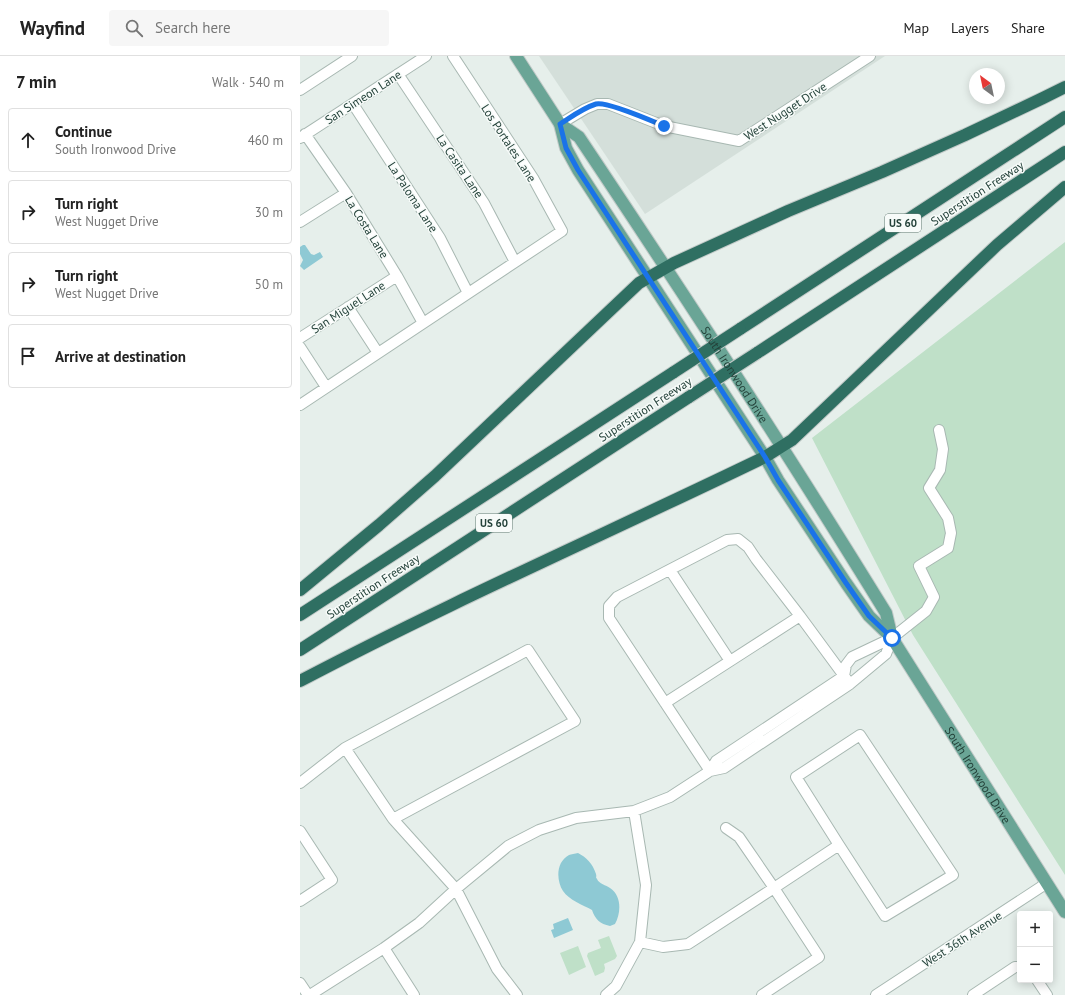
<!DOCTYPE html>
<html lang="en">
<head>
<meta charset="utf-8">
<style>
	:root { --surface:#fff; --page:#f6f6f6; --text:#222; --muted:#767676; --line:#e0e0e0 }
	body { margin:0; font-family:"PT Sans",sans-serif; background:var(--page); color:var(--text) }
	.controls { position:absolute; right:12px; bottom:12px; display:grid; overflow:hidden; border-radius:4px; box-shadow:0 2px 10px #0003 }
	.controls button { width:36px; height:36px; display:grid; place-items:center; padding:0; border:0; border-bottom:1px solid var(--line); background:var(--surface); color:var(--text); font:20px sans-serif }
	.compass { position:absolute; left:669px; top:12px; width:36px; height:36px; border-radius:50%; background:var(--surface); box-shadow:0 2px 10px #0003; rotate:327deg }
	.stop { position:absolute; width:12px; height:12px; margin:-9px; border:3px solid #1a73e8; border-radius:50%; background:#fff }
	.stop.end { background:#1a73e8; border-color:#fff; box-shadow:0 1px 4px #0008 }
	.list { margin:0; padding:0; list-style:none }
	h2 { display:flex; justify-content:space-between; align-items:center; height:52px; margin:0; padding:0 16px; font-size:17px }
	h2 small { font-size:13px; font-weight:400; color:var(--muted) }
	.list li { display:grid; grid-template-columns:26px 1fr auto; gap:12px; align-items:center; box-sizing:border-box; height:64px; margin:0 8px 8px; padding:0 8px; border:1px solid var(--line); border-radius:4px }
	.list b { display:block; font-size:15px; white-space:nowrap }
	.list p { margin:0; font-size:13px; white-space:nowrap; color:var(--muted) }
	.list em { font-size:13px; font-style:normal; color:var(--muted) }
	.icon { flex:none; width:22px; height:22px; fill:none; stroke:currentColor; stroke-width:2; stroke-linecap:round; stroke-linejoin:round }
	.map { position:relative; flex:none; width:765px; height:939px; overflow:hidden }
	header { display:flex; align-items:center; gap:24px; box-sizing:border-box; height:56px; padding:0 20px; background:var(--surface); border-bottom:1px solid var(--line) }
	header strong { font-size:19px }
	nav { display:flex; gap:22px; margin-inline-start:auto; font-size:14px }
	.search { width:280px; height:36px; background:var(--page); display:flex; align-items:center; gap:10px; box-sizing:border-box; padding:0 14px; border-radius:4px; color:var(--muted); font-size:15px }
	main { display:flex }
	aside { flex:1; background:var(--surface) }
	.map>svg:first-child { display:block }
	.built { fill:#d4dfda }
	.green { fill:#bfe0c8 }
	.water { fill:#8ec9d4 }
	.lines { fill:none; stroke-linecap:round; stroke-linejoin:round }
	.minor-casing { stroke:#a8b8b2; stroke-width:12 }
	.major-casing { stroke:#c2cac8; stroke-width:14 }
	.highway-casing { stroke:#c2cac8; stroke-width:14 }
	.minor { stroke:#fff; stroke-width:10 }
	.major { stroke:#6aa596; stroke-width:12 }
	.highway { stroke:#2f6f62; stroke-width:12 }
	.highway-bridge-casing { stroke:#c2cac8; stroke-width:14; stroke-linecap:butt }
	.highway-bridge { stroke:#2f6f62; stroke-width:12 }
	.route { stroke:#1a73e8; stroke-width:5 }
	.labels { text-anchor:middle; dominant-baseline:central; stroke-width:3; stroke-linejoin:round; paint-order:stroke }
	.shield { fill:#f7fbf9; stroke:#637a73; stroke-width:1 }
	.shield-label { font-size:11px; font-weight:bold; fill:#24423a }
	.street-label { font-size:12px; fill:#24423a; stroke:#f7fbf9 }
</style>
</head>
<body>
<header>
<strong>Wayfind</strong>
<div class="search"><svg class="icon" aria-label="search" viewBox="0 0 24 24"><circle cx="10" cy="10" r="6"/><path d="M15 15l6 6"/></svg>Search here</div>
<nav><a>Map</a><a>Layers</a><a>Share</a></nav>
</header>
<main>
<aside>
<h2>7 min<small>Walk · 540 m</small></h2>
<ul class="list">
<li><svg class="icon" aria-label="ahead" viewBox="0 0 24 24"><path d="M12 20V5M6 11l6-6 6 6"/></svg><div><b>Continue</b><p>South Ironwood Drive</p></div><em>460 m</em></li>
<li><svg class="icon" aria-label="right" viewBox="0 0 24 24"><path d="M7 20v-9h11M14 6l5 5-5 5"/></svg><div><b>Turn right</b><p>West Nugget Drive</p></div><em>30 m</em></li>
<li><svg class="icon" aria-label="right" viewBox="0 0 24 24"><path d="M7 20v-9h11M14 6l5 5-5 5"/></svg><div><b>Turn right</b><p>West Nugget Drive</p></div><em>50 m</em></li>
<li><svg class="icon" aria-label="arrive" viewBox="0 0 24 24"><path d="M6 21V4h12l-3 4 3 4H6"/></svg><div><b>Arrive at destination</b></div></li>
</ul>
</aside>
<div class="map">
<svg width="765" height="939" viewBox="0 0 765 939">
	<rect width="100%" height="100%" fill="#e6efeb"/>
	<!-- built -->
	<path class="built" d="M239,0H585L345,158Z"/>
	<!-- green -->
	<path class="green" d="M765,186V819L613,579L512,382Z
		M309,880L317,900L315,903L304,908L305,912L304,916L295,920L287,900L288,897L301,892L298,884Z
		M278,890L286,911L269,919L260,897Z"/>
	<!-- water -->
	<path class="water" d="M3,189H5L11,198L14,199L20,196L23,201L4,214L0,210L3,204L0,198V191Z
		M278,797C286,801 293,808 296,818C297,822 295,820 297,823C299,828 306,829 310,832C322,840 321,857 315,868L310,870C300,868 295,863 292,854C283,849 269,844 263,835C256,824 256,806 269,799C271,798 275,798 278,797Z
		M268,862L273,874L254,882L251,874L254,873L253,868Z"/>
	<g class="lines">
		<!-- minor casing -->
		<g class="minor-casing">
			<path id="minor" d="M98,18L184,147L215,206
				M0,34L52,0
				M53,48L140,182L168,237
				M260,68L285,53L297,48H308L364,70L439,85L570,0
				M5,78L46,137L97,220L123,267
				M0,82L126,0
				M0,166L46,137
				M48,251L78,297
				M0,282L97,220
				M0,291L26,331
				M0,349L262,175L233,122L153,0
				M370,514L430,605
				M365,647L500,560
				M560,679L653,819L585,860L539,789L496,721Z
				M45,692L93,763L156,833L197,913L217,939
				M410,715L309,562V550L317,541L427,484L438,483L448,491L456,503L500,560L550,628
				M410,715L416,705L544,620L546,609L552,601L592,582L626,555L634,541L619,510L648,492L651,477L648,462L629,432L640,414L643,393L639,374
				M0,727L45,692L228,594L275,665L93,763
				M426,772L439,781L474,832L519,901L462,939
				M0,775L32,824L0,845
				M340,886L363,891L388,888L474,832L539,789
				M84,892L114,939
				M737,924L747,939
				M0,927L8,939
				M10,939L84,892L119,867L156,833L208,790L239,774L276,762L334,755L370,741L410,715L424,712L550,628L586,598L592,582
				M306,939L316,930L340,886L346,829L334,755
				M576,939L747,827
				M673,939L715,911H720"/>
		</g>
		<!-- major casing -->
		<g class="major-casing">
			<g id="major">
				<path id="s1" d="M216,0L260,68L266,92L278,114L465,401L478,424L546,527L569,560L592,582L765,856"/>
				<path id="s2" d="M260,68L279,81C384,238 487,396 586,557L592,582"/>
			</g>
		</g>
		<!-- highway casing -->
		<g class="highway-casing">
			<path id="highway" d="M440,273L765,61
				M457,297L765,96
				M0,534L79,469L135,420L339,227L374,207L488,155L582,116L665,79L743,42L765,31
				M0,559L374,316
				M0,594L389,341
				M0,625C152,545 310,476 465,401L492,384L697,189L765,131"/>
		</g>
		<!-- minor -->
		<use href="#minor" class="minor"/>
		<!-- major -->
		<use href="#major" class="major"/>
		<!-- highway -->
		<use href="#highway" class="highway"/>
		<!-- highway-bridge casing -->
		<g class="highway-bridge-casing">
			<path id="highway-bridge" d="M374,316L440,273
				M389,341L457,297"/>
		</g>
		<!-- highway-bridge -->
		<use href="#highway-bridge" class="highway-bridge"/>
	</g>
	<g class="lines">
		<!-- route -->
		<path class="route" d="M364,70C352,65 307,45 296,48C283,52 271,61 260,68L266,92L278,114L465,401L478,424L546,527L569,560L592,582"/>
	</g>
	<g class="labels">
		<!-- shield labels -->
		<g class="shield">
			<rect x="585" y="158" width="36" height="18" rx="3"/>
			<rect x="176" y="458" width="36" height="18" rx="3"/>
		</g>
		<g class="shield-label">
			<text x="603" y="167">US 60</text>
			<text x="194" y="467">US 60</text>
		</g>
		<!-- street labels -->
		<g class="street-label">
			<text transform="translate(63 41) rotate(-33)">San Simeon Lane</text>
			<text transform="translate(485 55) rotate(-33)">West Nugget Drive</text>
			<text transform="translate(209 87) rotate(57)">Los Portales Lane</text>
			<text transform="translate(160 110) rotate(56)">La Casita Lane</text>
			<text transform="translate(677 137) rotate(-33)">Superstition Freeway</text>
			<text transform="translate(113 141) rotate(57)">La Paloma Lane</text>
			<text transform="translate(67 171) rotate(58)">La Costa Lane</text>
			<text transform="translate(48 251) rotate(-33)">San Miguel Lane</text>
			<text stroke="none"><textPath href="#s2" startOffset="307">South Ironwood Drive</textPath></text>
			<text transform="translate(345 353) rotate(-33)">Superstition Freeway</text>
			<text transform="translate(73 530) rotate(-33)">Superstition Freeway</text>
			<text stroke="none"><textPath href="#s1" startOffset="857">South Ironwood Drive</textPath></text>
			<text transform="translate(662 883) rotate(-33)">West 36th Avenue</text>
		</g>
	</g>
</svg>
<div class="controls">
<button>+</button>
<button>−</button>
</div>
<svg class="compass" viewBox="-18 -18 36 36"><path d="M0-13l5 13h-10z" fill="#e53935"/><path d="M0 13l5-13h-10z" fill="#767676"/></svg>
<div class="stop" style="left:592px;top:582px"></div>
<div class="stop end" style="left:364px;top:70px"></div>
</div>
</main>
</body>
</html>
